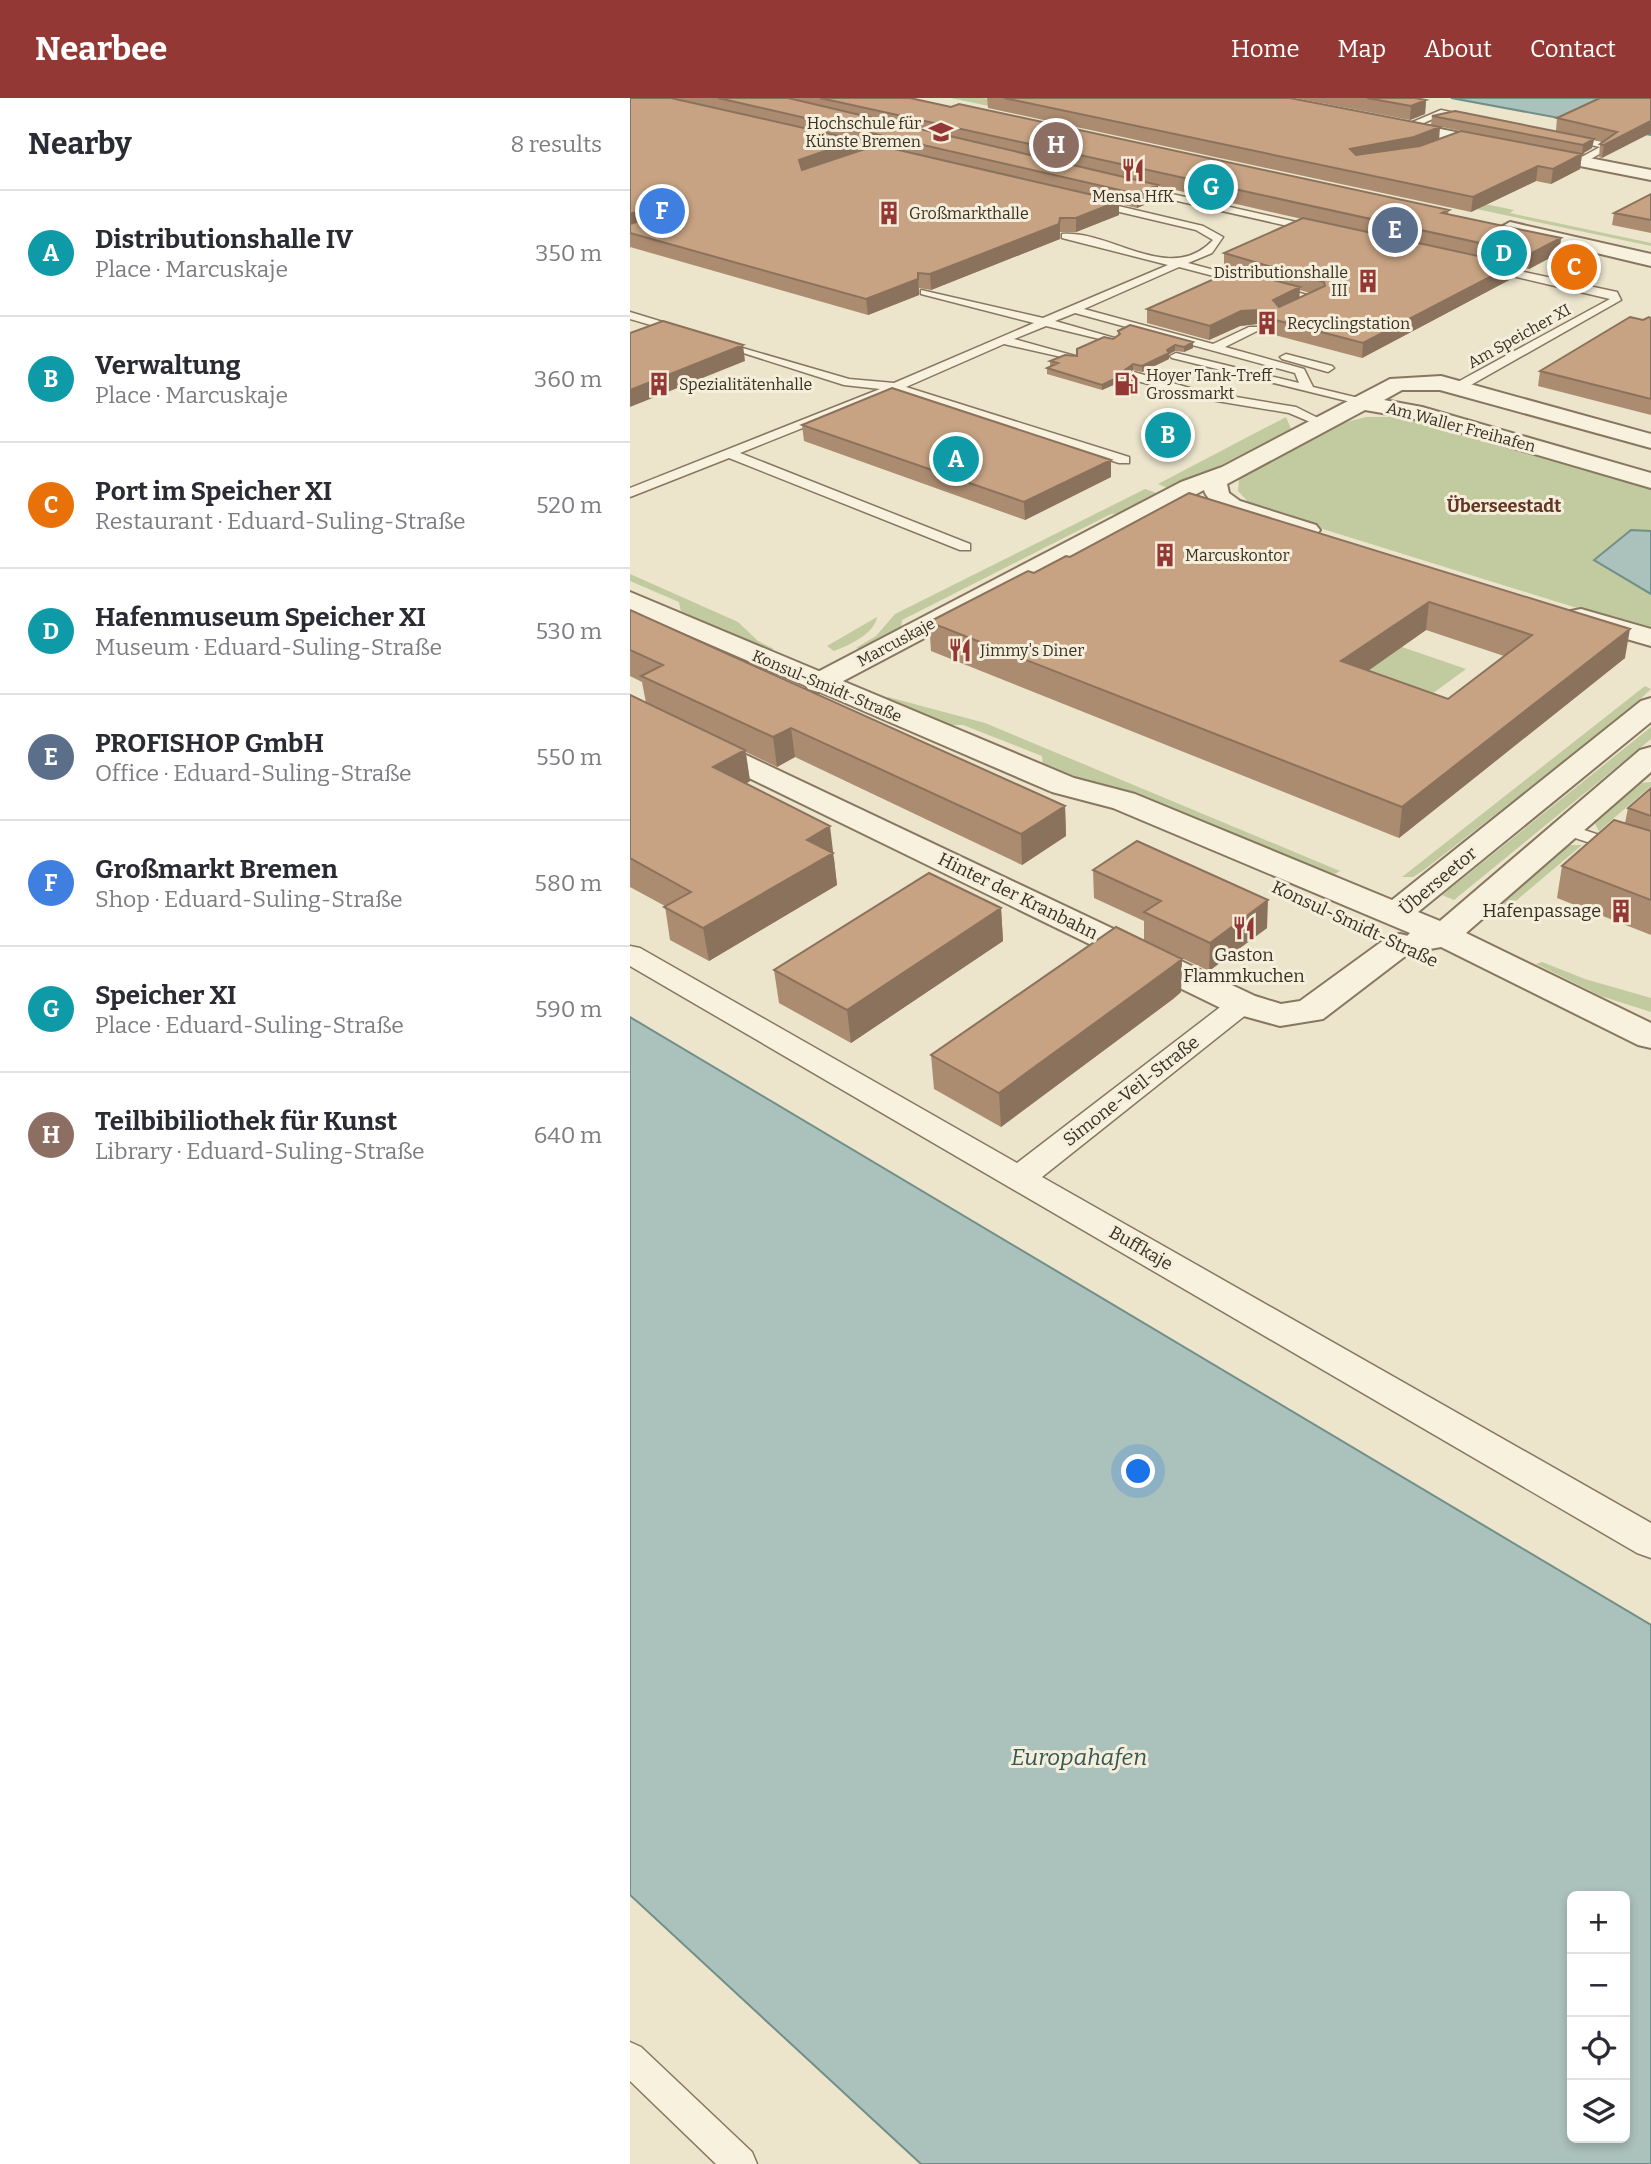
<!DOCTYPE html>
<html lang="en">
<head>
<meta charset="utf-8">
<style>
	:root { --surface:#fff; --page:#f2f2f3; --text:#2b2b33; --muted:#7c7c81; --line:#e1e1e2; --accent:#933834 }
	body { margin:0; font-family:Bitter,serif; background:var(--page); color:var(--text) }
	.controls { position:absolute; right:21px; bottom:21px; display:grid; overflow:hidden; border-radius:10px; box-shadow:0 4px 10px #0003 }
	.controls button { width:63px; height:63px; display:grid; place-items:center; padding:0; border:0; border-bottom:2px solid var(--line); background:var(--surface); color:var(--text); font:35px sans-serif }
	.you { position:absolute; left:509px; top:1374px; width:24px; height:24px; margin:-18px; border:5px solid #fff; border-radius:50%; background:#1a73e8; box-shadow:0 0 0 10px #1a73e833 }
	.badge { display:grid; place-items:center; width:46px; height:46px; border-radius:50%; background:var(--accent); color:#fff; font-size:23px; font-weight:700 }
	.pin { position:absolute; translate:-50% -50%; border:4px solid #fff; box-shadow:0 2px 7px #0006 }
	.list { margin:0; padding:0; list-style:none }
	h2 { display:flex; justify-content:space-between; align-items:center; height:91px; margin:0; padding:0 28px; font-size:30px }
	h2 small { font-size:23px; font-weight:400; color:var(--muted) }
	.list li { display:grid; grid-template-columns:46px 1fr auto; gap:21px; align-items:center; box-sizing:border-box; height:126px; padding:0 28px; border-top:2px solid var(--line) }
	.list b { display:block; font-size:26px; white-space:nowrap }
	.list p { margin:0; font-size:23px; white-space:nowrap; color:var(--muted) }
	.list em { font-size:23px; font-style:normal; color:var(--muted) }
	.icon { flex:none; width:38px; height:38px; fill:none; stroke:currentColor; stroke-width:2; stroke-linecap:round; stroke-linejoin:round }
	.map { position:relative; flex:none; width:1021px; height:2066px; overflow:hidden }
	header { display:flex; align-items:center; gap:42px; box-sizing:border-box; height:98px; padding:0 35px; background:var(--accent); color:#fff }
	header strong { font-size:33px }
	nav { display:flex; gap:38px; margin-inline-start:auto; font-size:24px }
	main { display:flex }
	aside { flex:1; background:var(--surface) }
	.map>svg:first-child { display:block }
	.green { fill:#c2ca9f }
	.water { fill:#abc1bc; stroke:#718f89; stroke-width:2; fill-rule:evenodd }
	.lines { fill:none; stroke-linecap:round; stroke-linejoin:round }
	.service-casing { stroke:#887760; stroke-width:3 }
	.pedestrian-casing { stroke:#887760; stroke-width:3 }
	.minor-casing { stroke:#887760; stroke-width:4 }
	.tertiary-casing { stroke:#887760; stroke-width:4 }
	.service { fill:#f7f1de; fill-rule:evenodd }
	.pedestrian { fill:#f7f1de; fill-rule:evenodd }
	.minor { fill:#f7f1de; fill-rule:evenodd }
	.tertiary { fill:#f7f1de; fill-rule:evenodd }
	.wall { fill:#ab8c71; fill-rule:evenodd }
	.shaded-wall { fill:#8b725c }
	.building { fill:#c7a383; stroke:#8b725c; stroke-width:2; fill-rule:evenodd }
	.labels { text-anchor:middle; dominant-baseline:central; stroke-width:6; stroke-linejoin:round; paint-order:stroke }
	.far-poi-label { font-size:16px; fill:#3a2f22; stroke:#f4eeda; text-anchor:start }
	.far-street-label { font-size:16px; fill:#3a2f22; stroke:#f4eeda }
	.far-quarter-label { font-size:18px; font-weight:bold; fill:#633525; stroke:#f4eeda }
	.street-label { font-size:18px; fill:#3a2f22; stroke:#f4eeda }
	.poi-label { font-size:18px; fill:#3a2f22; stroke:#f4eeda; text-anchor:end }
	.near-water-label { font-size:23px; font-style:italic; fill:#335858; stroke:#f4eeda }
</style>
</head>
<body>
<header>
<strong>Nearbee</strong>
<nav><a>Home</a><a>Map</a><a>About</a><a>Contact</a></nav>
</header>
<main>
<aside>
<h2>Nearby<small>8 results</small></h2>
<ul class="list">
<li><span class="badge" style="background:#0f9aa8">A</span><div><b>Distributionshalle IV</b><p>Place · Marcuskaje</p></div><em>350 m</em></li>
<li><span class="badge" style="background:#0f9aa8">B</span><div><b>Verwaltung</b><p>Place · Marcuskaje</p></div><em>360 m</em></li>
<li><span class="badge" style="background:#e8710a">C</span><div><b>Port im Speicher XI</b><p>Restaurant · Eduard-Suling-Straße</p></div><em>520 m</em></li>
<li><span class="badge" style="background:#0f9aa8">D</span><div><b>Hafenmuseum Speicher XI</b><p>Museum · Eduard-Suling-Straße</p></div><em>530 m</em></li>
<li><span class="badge" style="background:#5c6f8a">E</span><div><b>PROFISHOP GmbH</b><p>Office · Eduard-Suling-Straße</p></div><em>550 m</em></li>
<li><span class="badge" style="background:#3f7fe0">F</span><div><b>Großmarkt Bremen</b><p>Shop · Eduard-Suling-Straße</p></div><em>580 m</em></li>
<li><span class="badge" style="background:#0f9aa8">G</span><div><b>Speicher XI</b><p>Place · Eduard-Suling-Straße</p></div><em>590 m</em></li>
<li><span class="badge" style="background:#8d6e63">H</span><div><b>Teilbibiliothek für Kunst</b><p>Library · Eduard-Suling-Straße</p></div><em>640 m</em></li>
</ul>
</aside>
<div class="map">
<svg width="1021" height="2066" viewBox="0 0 1021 2066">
	<rect width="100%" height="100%" fill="#ece4cb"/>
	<!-- green -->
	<path class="green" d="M321,0H354L396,12L884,112L880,115L1021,145V148Z
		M656,319L661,331L542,392L528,386Z
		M736,319H767L798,323L1021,388V533L648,417L622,408L608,393L609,380L617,372L705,327Z
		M515,391L532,397L498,415L481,416L272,522L271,530L230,551L226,550L246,538L265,516Z
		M0,476L108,524L128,543L144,551L140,552L51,514L49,504L0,483Z
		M247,519C245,535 220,547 204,553L197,548Z
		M737,537L836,571L780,612L679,576Z
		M1015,588L1021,591L993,617L794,772L783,779H772Z
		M258,599L355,625L710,773L705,776L681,769L413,668L412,658L333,627H313L253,602Z
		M1021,629V641L824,802L812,797Z
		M1021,684V688L969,733L964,724L1012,685Z
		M937,747H952L868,818L863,816L871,804Z
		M912,864L955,881L1021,900V914L971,898L906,866Z"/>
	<!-- water -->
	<path class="water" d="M821,0H1014L1021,1V37Z
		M1001,432L1021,433V496L964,462Z
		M0,919L1021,1527V2066H291L0,1797ZM942,1798H995V2040H942Z"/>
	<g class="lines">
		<!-- service casing -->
		<g class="service-casing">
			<path id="service" d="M811,12L844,19C834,24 821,16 810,19C797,21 782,35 771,29Z
				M937,36L981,46L983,48L954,65H948V61L970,49L934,41Z
				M502,87L689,129L694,132L689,135L499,92Z
				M463,102L573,128L593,139L582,155L558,165L692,201L673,210L668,207L676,202L549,169L454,211L583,246L619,229H627V233L595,249L674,271L683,289L737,302V308L542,260L540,258L546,255L669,285L665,275L445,215L425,223L488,241L482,244L416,228L384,241L445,258V262L374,246L276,289L499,359V365H489L265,293L110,355L340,446V452H330L99,360L0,399V390L250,291L214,287L85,246V242L219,281L264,285L404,225L291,196V192L413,220L538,167L432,140V136C482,132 540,188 583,142L566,132L460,107Z
				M857,166L987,194L991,202L832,292H824V286L980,201L853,171L852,169Z
				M0,214L59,232L61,234L55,237L0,221Z
				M656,256L702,268L704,270L698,274L652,261L650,259Z
				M504,274L570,293L666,309L698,325L692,329L659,315L569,300L500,281L498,278Z
				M936,726L1021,754V765L930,735L927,731L930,727Z
				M0,1944L11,1949L122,2054L127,2066H86L0,1983Z"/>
		</g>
		<!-- pedestrian casing -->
		<g class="pedestrian-casing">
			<path id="pedestrian" d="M0,848L10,850L387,1065L602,900L612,897L622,900L627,906L622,912L412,1079L1021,1425V1460L1007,1455L0,868Z"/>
		</g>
		<!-- minor casing -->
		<g class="minor-casing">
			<path id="minor" d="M759,21L1021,72V82L753,29L751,26Z
				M811,278L1021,336V350L810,292H772L754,302L792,309L1021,375V390L781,320L735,312L597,386L599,395L610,403L686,427L690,432L686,437C665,442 578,414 574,392L198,591L188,594L178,591L174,585L178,579L551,384L592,369L760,281Z
				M951,511L1021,531V548L941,525L937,519L941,513Z
				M0,602L625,898L651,906L670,903L758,839L770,836L782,839L787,846L782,853L693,921L650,928L599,914L0,622Z"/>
		</g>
		<!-- tertiary casing -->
		<g class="tertiary-casing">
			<path id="tertiary" d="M880,124L1021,156V168L874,133L871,129Z
				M0,494L444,680L505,696L762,802L1011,603L1021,600V624L788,814L810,823L1010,652L1021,649V674L836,835L1021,925V950L1008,947L811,849L789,853L777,850L772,843L780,835L483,710L422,694L0,512Z"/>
		</g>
		<!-- service -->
		<use href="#service" class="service"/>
		<!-- pedestrian -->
		<use href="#pedestrian" class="pedestrian"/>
		<!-- minor -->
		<use href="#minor" class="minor"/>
		<!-- tertiary -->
		<use href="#tertiary" class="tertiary"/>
	</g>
	<!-- wall -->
	<path class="wall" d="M0,0H280L819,112L818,116L931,140L929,155L899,171L884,168L883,180L732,260L630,233L627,226L610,228L579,242L517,225V211L603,172L594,169V155L672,121L528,88V101L507,110L489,106V117L446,134H430V141L301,192L289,190V197L238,217L0,149ZM228,45L243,49L228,53ZM670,192L680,195L669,200Z
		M357,0H660L809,41L952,56L950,71L921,86L906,83L841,114L358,10Z
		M665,0H785L796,2L795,16L780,22Z
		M1021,0L972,60L969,59L970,46L974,44L964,42L962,50L952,56L801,27L802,18L943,37L926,33L927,20Z
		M1021,96V135L982,127L984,115Z
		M1021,220V317L908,288L910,273L1013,222Z
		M488,233L563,250L554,254L545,253L539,256V261L512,274L503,272L497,276V281L472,292L417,276V270L420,269V263L447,258L483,241L488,237Z
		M172,327L481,362V379L395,422L174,343Z
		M559,395L995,560L769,740L301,553L299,524L440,459ZM796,532L874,558L818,601L738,573Z
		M0,512L435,708L436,738L392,767L165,659L147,669L116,654L120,683L116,686L204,760L207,787L79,863L40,842L35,808L0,789V597L16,605L12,584L0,578Z
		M1021,690V837L927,800L932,768L995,725L998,710Z
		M463,772L637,830L579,873L520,845L552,861L551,894L543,901L371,1029L304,991L301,957L514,843V823L464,800Z
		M371,810L373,843L221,945L149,905L144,872Z"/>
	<!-- shaded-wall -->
	<path class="shaded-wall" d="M796,2L795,16L780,22L781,8Z
		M1021,23V35L972,60L974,47Z
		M810,29L809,43L719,66L720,51Z
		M964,41L962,50L952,56L953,47Z
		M227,42L228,55L170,76L169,62Z
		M952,56L950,71L921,86L923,71Z
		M908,68L906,83L841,114L843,99Z
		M528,87V101L507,110V96Z
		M45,100L47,115L0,131V116Z
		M489,103V117L446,134V120Z
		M430,120V141L301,192L300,176Z
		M931,140L929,155L899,171L900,156Z
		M885,166L883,180L732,260L733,245Z
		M288,175L289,197L238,217L236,201Z
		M670,189L669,203L642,216L643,202Z
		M628,212L627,226L610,228L579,242L580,228L611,213Z
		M563,244V250L554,254V249Z
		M113,247L115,263L0,309V292Z
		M545,247V253L539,256V261L512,274V268Z
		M503,266V272L497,276V281L472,292V287Z
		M481,362V379L395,422L394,404Z
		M799,504L796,532L709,593L711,563Z
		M1000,531L995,560L769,740L772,709Z
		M161,630L165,659L147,669L143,639Z
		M115,652L120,683L88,701L83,669Z
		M435,708L436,738L392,767L391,736Z
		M200,728L207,787L79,863L73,830L177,742Z
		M638,802L637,830L579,873L580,845Z
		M371,810L373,843L221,945L217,912Z
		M552,861L551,894L543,901L371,1029L369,995Z"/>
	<!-- building -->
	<path class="building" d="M0,0H41L227,42L169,62L172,72L247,47L489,103L446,120H430L429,126L300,176L288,175V181L236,201L0,135V126L50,110L51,106L45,100L0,116Z
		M88,0H158L528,87L507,96Z
		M190,0H280L321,9L329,6L819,112L812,115L931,140L900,156Z
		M374,0H660L810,29L784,39L720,51L726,57L790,48L831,33L952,56L923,71L908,68L843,99Z
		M737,0H785L796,2L781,8Z
		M970,0H1021V23L974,47L970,46L987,34L927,20Z
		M825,13L964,41L953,47L802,18Z
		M1021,96V122L984,115Z
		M673,120L885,166L733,245L630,218L628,212L611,213L580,228L517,211L604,172L670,189L643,202L649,209L695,188L694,184L594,155Z
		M1000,219L1013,222L1019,219L1021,220V301L910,273Z
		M33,223L113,247L0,292V235Z
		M500,227L563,244L554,249L545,247L537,252L539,255L512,268L503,266L495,272L497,275L472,287L417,270L428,265L420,263L435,257L447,258V251L474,239L483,241L490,236L488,233Z
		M262,290L481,362L394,404L172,327Z
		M559,395L1000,531L772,709L299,524L398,473L404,475L436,458L440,459ZM799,504L902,537L818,601L711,563Z
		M0,512L435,708L391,736L161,630L143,639L11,578L33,567L0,552Z
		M0,597L115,652L83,669L200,728L177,742L203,755L73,830L34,809L61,794L0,760Z
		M1021,690V718L998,710Z
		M984,722L1021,733V802L932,768Z
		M507,743L638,802L580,845L514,814L531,803L463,772Z
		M299,775L371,810L217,912L144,872Z
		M486,829L552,861L543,868L369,995L301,957Z"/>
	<!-- icons -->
	<defs>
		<g id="university-bare" transform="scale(1.89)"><path d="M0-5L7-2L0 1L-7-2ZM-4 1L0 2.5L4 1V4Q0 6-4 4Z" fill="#933834" stroke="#f4eeda" stroke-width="2.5" paint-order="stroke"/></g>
		<g id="restaurant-bare" transform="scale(1.89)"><path d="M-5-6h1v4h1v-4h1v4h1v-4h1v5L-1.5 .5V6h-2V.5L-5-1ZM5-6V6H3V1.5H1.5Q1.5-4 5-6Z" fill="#933834" stroke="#f4eeda" stroke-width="2.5" paint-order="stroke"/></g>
		<g id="building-bare" transform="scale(1.89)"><path d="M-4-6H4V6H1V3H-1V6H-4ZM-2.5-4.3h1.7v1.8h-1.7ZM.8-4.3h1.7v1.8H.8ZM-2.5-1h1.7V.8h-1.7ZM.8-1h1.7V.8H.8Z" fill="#933834" stroke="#f4eeda" stroke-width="2.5" paint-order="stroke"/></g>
		<g id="fuel-bare" transform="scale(1.89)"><path d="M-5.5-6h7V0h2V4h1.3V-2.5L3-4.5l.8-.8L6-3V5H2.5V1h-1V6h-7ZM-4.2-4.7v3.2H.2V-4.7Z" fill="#933834" stroke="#f4eeda" stroke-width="2.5" paint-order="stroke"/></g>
	</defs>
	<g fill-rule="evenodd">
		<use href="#university-bare" x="311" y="34"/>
		<use href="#restaurant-bare" x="503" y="72"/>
		<use href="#building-bare" x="259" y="115"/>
		<use href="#building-bare" x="738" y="183"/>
		<use href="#building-bare" x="637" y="225"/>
		<use href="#building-bare" x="29" y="286"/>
		<use href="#fuel-bare" x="496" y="286"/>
		<use href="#building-bare" x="535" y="457"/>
		<use href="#restaurant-bare" x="330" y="552"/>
		<use href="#building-bare" x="991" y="813"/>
		<use href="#restaurant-bare" x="614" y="830"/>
	</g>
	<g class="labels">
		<!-- far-poi labels -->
		<g class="far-poi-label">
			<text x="291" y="25" text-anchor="end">Hochschule für<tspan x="291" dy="18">Künste Bremen</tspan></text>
			<text x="503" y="98" text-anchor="middle">Mensa HfK</text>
			<text x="279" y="115">Großmarkthalle</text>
			<text x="718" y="174" text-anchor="end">Distributionshalle<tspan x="718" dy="18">III</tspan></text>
			<text x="657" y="225">Recyclingstation</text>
			<text x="516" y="277">Hoyer Tank-Treff<tspan x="516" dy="18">Grossmarkt</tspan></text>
			<text x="49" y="286">Spezialitätenhalle</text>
			<text x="555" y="457">Marcuskontor</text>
			<text x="350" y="552">Jimmy's Diner</text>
		</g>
		<!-- far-street labels -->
		<g class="far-street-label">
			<text transform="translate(889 238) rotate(-29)">Am Speicher XI</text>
			<text transform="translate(831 329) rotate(15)">Am Waller Freihafen</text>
			<text transform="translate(266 544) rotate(-28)">Marcuskaje</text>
			<text transform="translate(197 588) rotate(23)">Konsul-Smidt-Straße</text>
		</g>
		<!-- far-quarter labels -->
		<g class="far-quarter-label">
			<text x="874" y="408">Überseestadt</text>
		</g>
		<!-- street labels -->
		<g class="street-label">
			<text transform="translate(808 783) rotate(-40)">Überseetor</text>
			<text transform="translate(388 798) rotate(26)">Hinter der Kranbahn</text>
			<text transform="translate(725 826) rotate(25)">Konsul-Smidt-Straße</text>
			<text transform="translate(501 993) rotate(-38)">Simone-Veil-Straße</text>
			<text transform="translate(511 1150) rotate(30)">Buffkaje</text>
		</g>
		<!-- poi labels -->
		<g class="poi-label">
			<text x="971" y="813">Hafenpassage</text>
			<text x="614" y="857" text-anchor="middle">Gaston<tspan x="614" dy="21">Flammkuchen</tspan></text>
		</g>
		<!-- near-water labels -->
		<g class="near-water-label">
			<text x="449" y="1659">Europahafen</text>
		</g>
	</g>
</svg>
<div class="controls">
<button>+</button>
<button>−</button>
<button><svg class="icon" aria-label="locate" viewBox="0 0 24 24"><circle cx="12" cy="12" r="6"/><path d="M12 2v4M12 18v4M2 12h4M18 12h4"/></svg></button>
<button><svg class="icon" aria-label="layers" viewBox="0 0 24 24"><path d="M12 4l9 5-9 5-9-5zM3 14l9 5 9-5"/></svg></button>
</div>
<div class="you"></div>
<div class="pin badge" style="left:326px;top:361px;background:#0f9aa8">A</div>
<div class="pin badge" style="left:538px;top:337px;background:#0f9aa8">B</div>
<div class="pin badge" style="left:944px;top:169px;background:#e8710a">C</div>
<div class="pin badge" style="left:874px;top:155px;background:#0f9aa8">D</div>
<div class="pin badge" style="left:765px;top:132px;background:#5c6f8a">E</div>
<div class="pin badge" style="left:32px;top:113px;background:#3f7fe0">F</div>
<div class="pin badge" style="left:581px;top:89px;background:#0f9aa8">G</div>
<div class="pin badge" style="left:426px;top:47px;background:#8d6e63">H</div>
</div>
</main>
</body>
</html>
